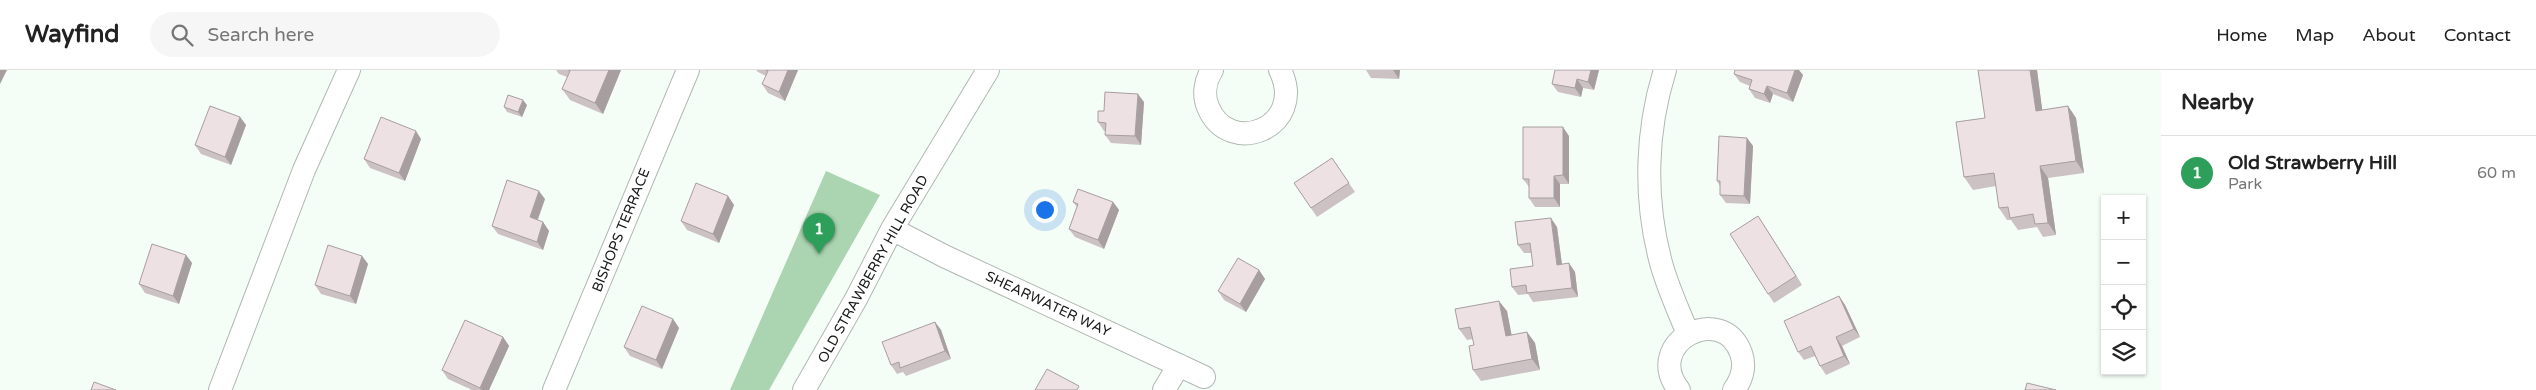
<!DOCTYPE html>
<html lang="en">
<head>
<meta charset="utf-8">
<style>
	:root { --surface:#fff; --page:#f6f6f6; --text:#222; --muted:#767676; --line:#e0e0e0; --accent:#ea580c }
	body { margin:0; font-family:"Varela Round",sans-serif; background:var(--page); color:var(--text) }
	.controls { position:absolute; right:15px; bottom:15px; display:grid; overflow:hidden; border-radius:0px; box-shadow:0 1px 4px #0004 }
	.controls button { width:45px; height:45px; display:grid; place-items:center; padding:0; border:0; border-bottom:1px solid var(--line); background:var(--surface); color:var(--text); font:25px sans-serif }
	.you { position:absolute; left:1044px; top:139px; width:18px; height:18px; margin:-12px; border:4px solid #fff; border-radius:50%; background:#1a73e8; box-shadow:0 0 0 8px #1a73e833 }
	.badge { display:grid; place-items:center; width:32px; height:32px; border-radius:50%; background:var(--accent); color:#fff; font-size:16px; font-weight:700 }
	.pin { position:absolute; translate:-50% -41px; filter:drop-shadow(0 1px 2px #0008) }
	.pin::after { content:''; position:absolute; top:26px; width:18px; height:15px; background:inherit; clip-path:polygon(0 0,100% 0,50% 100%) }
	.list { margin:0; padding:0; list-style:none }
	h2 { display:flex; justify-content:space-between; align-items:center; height:65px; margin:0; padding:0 20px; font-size:21px }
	h2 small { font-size:16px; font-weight:400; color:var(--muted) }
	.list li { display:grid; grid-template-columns:32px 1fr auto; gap:15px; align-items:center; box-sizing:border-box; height:75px; padding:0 20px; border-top:1px solid var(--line) }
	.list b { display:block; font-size:19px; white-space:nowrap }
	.list p { margin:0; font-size:16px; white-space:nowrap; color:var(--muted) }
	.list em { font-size:16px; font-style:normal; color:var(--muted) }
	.icon { flex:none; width:28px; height:28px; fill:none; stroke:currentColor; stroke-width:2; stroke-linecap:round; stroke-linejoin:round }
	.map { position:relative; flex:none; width:2161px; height:320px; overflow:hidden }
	header { display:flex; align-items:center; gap:30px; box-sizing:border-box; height:70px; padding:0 25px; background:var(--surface); border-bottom:1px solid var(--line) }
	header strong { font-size:24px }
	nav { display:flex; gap:28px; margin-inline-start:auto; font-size:18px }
	.search { width:350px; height:45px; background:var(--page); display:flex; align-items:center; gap:12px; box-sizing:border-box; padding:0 18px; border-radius:28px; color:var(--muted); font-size:19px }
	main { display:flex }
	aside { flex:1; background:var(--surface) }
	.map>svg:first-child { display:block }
	.green { fill:#aad5b0 }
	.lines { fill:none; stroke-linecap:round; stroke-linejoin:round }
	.minor-casing { stroke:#b0b8b1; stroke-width:24 }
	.minor { stroke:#fff; stroke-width:22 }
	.wall { fill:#ccc2c3 }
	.shaded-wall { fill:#a69e9f }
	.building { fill:#ede1e3; stroke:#a69e9f }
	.labels { text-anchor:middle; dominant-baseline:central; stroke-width:4; stroke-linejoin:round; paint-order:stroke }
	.street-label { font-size:14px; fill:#171a18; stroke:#fff }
</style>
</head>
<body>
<header>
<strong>Wayfind</strong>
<div class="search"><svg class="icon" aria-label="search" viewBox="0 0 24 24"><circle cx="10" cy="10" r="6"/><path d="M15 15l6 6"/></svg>Search here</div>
<nav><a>Home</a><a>Map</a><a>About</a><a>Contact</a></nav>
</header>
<main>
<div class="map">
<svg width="2161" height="320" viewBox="0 0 2161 320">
	<rect width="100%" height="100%" fill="#f5fef6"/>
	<!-- green -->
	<path class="green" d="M826,101L880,125L769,320H730Z"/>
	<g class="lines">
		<!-- minor casing -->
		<g class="minor-casing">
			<path id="minor" d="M1212,0C1205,11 1203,25 1208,37C1229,89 1308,57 1280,0
				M1665,0C1646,60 1644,127 1660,189C1666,214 1678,239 1688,264
				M892,159L944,186L1204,307
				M220,320L304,100L349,0
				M554,320L688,0
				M804,320L856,229L892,159L988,0
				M1164,320L1179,295
				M1679,320C1642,273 1722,231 1741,283C1746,297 1742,309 1734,320"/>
		</g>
		<!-- minor -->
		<use href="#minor" class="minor"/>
	</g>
	<!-- wall -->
	<path class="wall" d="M556,0H621L603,44L570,30L562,19L567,7L559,4Z
		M756,0H798L785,31L768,23L762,14L766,6L758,2Z
		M1366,0H1400L1399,9L1371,8Z
		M1599,0L1594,20L1583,18L1581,27L1558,22L1552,14Z
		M1978,0H2037L2042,40L2068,36L2076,48L2084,103L2048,108L2056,165L2043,167L2037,157L2018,160L2011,150H2007L1999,138L1996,116L1973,120L1964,107L1985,48Z
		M1734,4L1803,5L1793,32L1773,24L1770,33L1755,28L1749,19L1750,16L1740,12Z
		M1144,32L1141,75L1111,73L1105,65L1106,61H1104L1098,52L1104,41Z
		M527,35L522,47L507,42L504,37Z
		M240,47L246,55L231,95L201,84L195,75Z
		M1569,66V114H1560V137H1535L1529,128V117L1523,109Z
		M1747,68L1753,76L1750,134L1726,133L1720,125V116L1717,111Z
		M421,69L405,111L370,98L364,89Z
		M1332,88L1355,122L1317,147L1294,113Z
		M728,126L734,135L719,173L687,160L681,151Z
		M545,129L538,150L543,152L549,161L543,180L498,164L492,156Z
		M1073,132H1113L1119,140L1104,179L1075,167L1069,159L1077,137Z
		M1758,146L1802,215L1774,233L1768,224Z
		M1557,157L1562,194L1575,202L1578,227L1533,232L1528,224L1518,225L1512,217L1533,196L1531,183H1524L1518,175Z
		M186,185L192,193L179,234L145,223L139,214Z
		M362,186L368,194L356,234L321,224L315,215Z
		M1259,200L1265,209L1246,242L1224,230L1218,221Z
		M1839,226L1845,235L1860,267L1842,276L1850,294L1826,305L1820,296L1815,286L1804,290L1798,282Z
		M1507,241L1511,265L1527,262L1535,273L1540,300L1481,311L1473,300L1474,275L1473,269L1467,270L1459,259Z
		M673,249L679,258L662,299L630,286L624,277Z
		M935,252L941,260L951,289L906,306L903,302L897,304L891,295Z
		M503,267L509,276L489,320H472L448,309L442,300Z"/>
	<!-- shaded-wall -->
	<path class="shaded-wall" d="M0,0H7L0,14Z
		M609,0H621L603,44L595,33Z
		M788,0H798L785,31L779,22Z
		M1393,0H1400L1399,9Z
		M1591,0H1599L1594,20L1588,12Z
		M1795,0H1799L1803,5L1793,32L1787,23Z
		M2030,0H2037L2044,53L2036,41Z
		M1577,9L1583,18L1581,27L1575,18Z
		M1767,16L1773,24L1770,33L1764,24Z
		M1138,24L1144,32L1141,75L1135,66Z
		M523,30L527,35L522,47L518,42Z
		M2068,36L2076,48L2084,103L2076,91Z
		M240,47L246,55L231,95L225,87Z
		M1563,57L1569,66V114L1563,105Z
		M416,61L421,69L405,111L399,103Z
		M1747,68L1753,76L1750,134L1744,126Z
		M2040,96L2048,108L2056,165L2048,153Z
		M1554,106L1560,114V137L1554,128Z
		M539,121L545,129L535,156L530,147Z
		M728,126L734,135L719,173L713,164Z
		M1113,132L1119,140L1104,179L1098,170Z
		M1758,146L1764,155L1802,215L1796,206Z
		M1551,148L1557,157L1563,203L1557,195Z
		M543,152L549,161L543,180L537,172Z
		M186,185L192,193L179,234L173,226Z
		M362,186L368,194L356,234L350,226Z
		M1569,193L1575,202L1578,227L1572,218Z
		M1259,200L1265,209L1246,242L1240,234Z
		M1839,226L1845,235L1860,267L1854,259Z
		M1499,231L1507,241L1514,277L1506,266Z
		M673,249L679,258L662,299L656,290Z
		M935,252L941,260L951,289L945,281Z
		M1527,262L1535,273L1540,300L1532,289Z
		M503,267L509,276L489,320H481L480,318Z
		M1836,267L1842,276L1850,294L1844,286Z"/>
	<!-- building -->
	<path class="building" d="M568,0H609L595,33L562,19L570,1Z
		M766,0H788L779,22L762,14L768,1Z
		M1555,0H1591L1588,12L1577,9L1575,18L1552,14Z
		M1735,0H1795L1787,23L1767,16L1764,24L1749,19L1752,10L1734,4Z
		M1978,0H2030L2036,41L2068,36L2076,91L2040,96L2048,153L2035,154L2033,144L2010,148L2008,137L1999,138L1994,103L1964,107L1956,52L1985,48Z
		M1105,22L1138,24L1135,66L1105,65L1106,53L1098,52V41H1104Z
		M508,25L523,30L518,42L504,37Z
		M210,36L240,47L225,87L195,75Z
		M381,47L416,61L399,103L364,89Z
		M1523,57H1563V105L1554,106V128H1529V109H1523Z
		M1719,66L1747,68L1744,126L1720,125V111H1717Z
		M1332,88L1349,113L1311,138L1294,113Z
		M507,110L539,121L530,147L543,152L537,172L492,156Z
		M696,113L728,126L713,164L681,151Z
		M1078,119L1113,132L1098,170L1069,159L1078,134L1073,132Z
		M1758,146L1796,206L1768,224L1730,164Z
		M1551,148L1557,195L1569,193L1572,218L1527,223L1526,215L1512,217L1510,199L1533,196L1530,173L1518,175L1515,152Z
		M152,174L186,185L173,226L139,214Z
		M328,175L362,186L350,226L315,215Z
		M1238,188L1259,200L1240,234L1218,221Z
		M1839,226L1854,259L1836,267L1844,286L1820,296L1811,276L1798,282L1784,251Z
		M1499,231L1506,266L1527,262L1532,289L1473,300L1469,276L1474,275L1470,257L1459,259L1455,239Z
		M642,236L673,249L656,290L624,277Z
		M465,250L503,267L480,318L442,300Z
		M935,252L945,281L900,298L899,292L891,295L882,272Z
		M1047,299L1079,316L1077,320H1035Z
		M94,312L116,320H91Z
		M2027,313L2056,320H2025Z"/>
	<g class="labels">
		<!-- street labels -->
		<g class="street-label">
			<text transform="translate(621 160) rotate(-68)">BISHOPS TERRACE</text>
			<text transform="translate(873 199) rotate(-61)">OLD STRAWBERRY HILL ROAD</text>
			<text transform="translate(1048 234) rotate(25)">SHEARWATER WAY</text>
		</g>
	</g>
</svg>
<div class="controls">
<button>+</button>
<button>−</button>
<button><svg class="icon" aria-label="locate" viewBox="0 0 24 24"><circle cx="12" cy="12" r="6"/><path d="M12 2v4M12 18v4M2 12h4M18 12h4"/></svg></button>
<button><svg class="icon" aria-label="layers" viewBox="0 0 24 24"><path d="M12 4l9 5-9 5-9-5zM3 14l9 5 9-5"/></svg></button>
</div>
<div class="you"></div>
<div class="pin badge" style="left:819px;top:184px;background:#2e9e5b">1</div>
</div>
<aside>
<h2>Nearby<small></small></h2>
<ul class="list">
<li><span class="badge" style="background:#2e9e5b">1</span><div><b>Old Strawberry Hill</b><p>Park</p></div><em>60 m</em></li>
</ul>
</aside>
</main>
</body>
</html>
